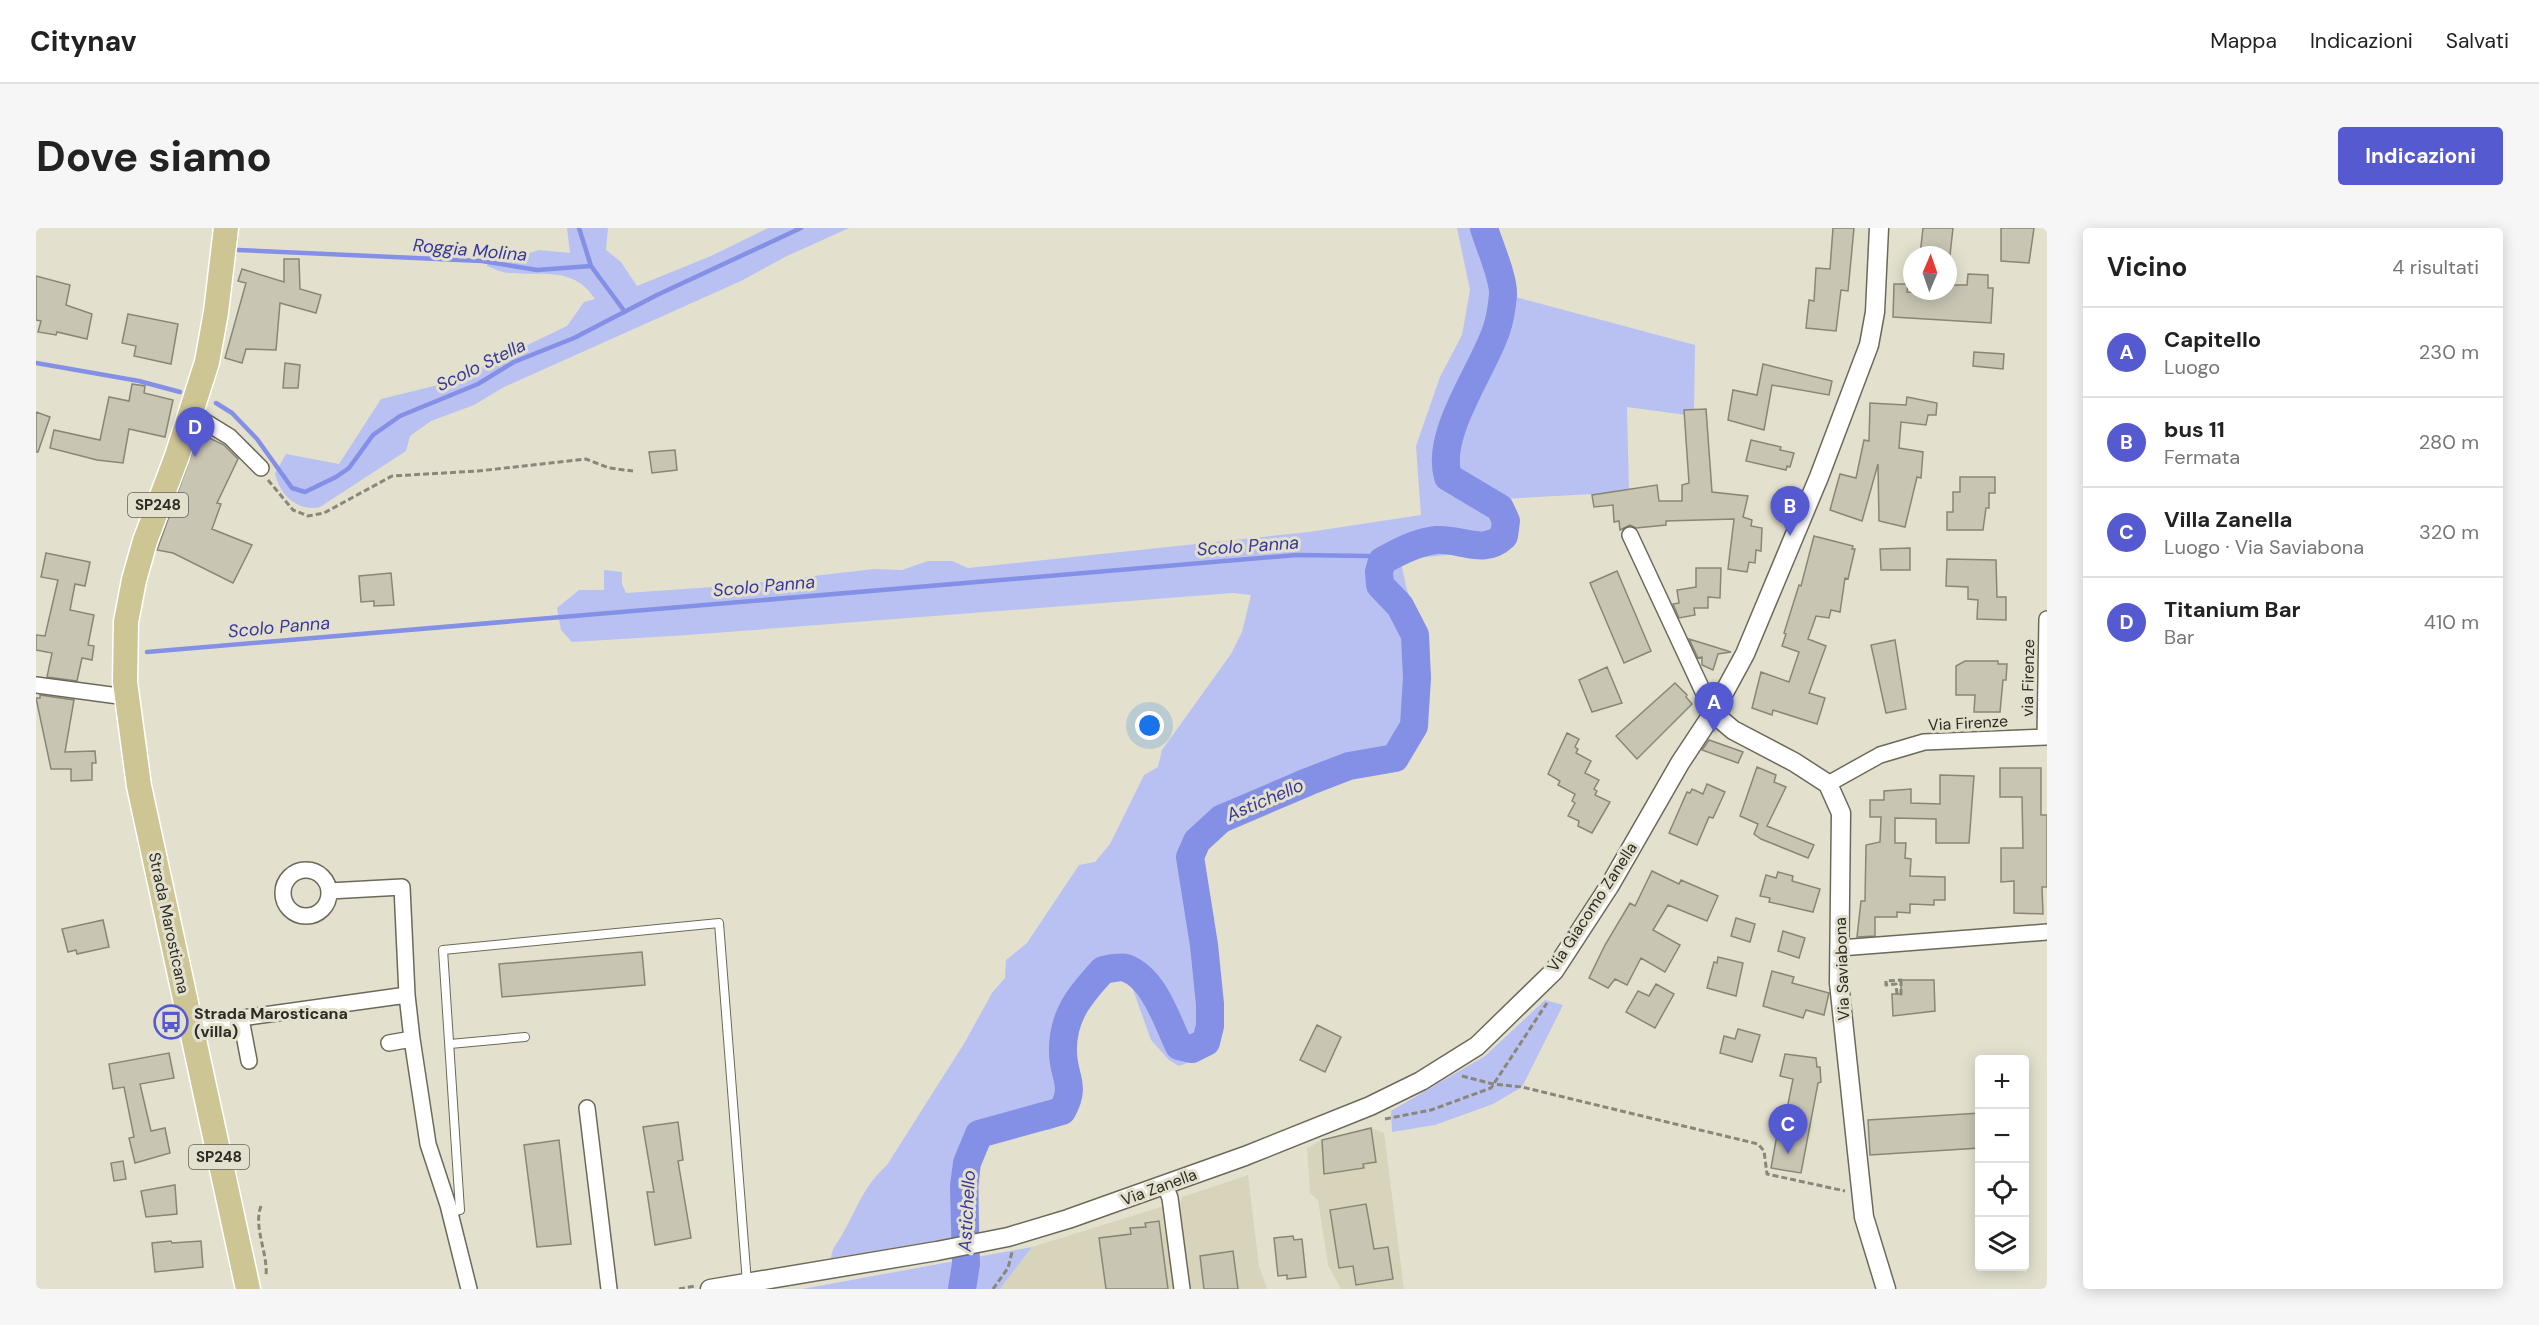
<!DOCTYPE html>
<html lang="it">
<head>
<meta charset="utf-8">
<style>
	:root { --surface:#fff; --page:#f6f6f6; --text:#222; --muted:#767676; --line:#e0e0e0; --accent:#555ad1 }
	body { margin:0; font-family:"DM Sans",sans-serif; background:var(--page); color:var(--text) }
	.controls { position:absolute; right:18px; bottom:18px; display:grid; overflow:hidden; border-radius:6px; box-shadow:0 3px 15px #0003 }
	.controls button { width:54px; height:54px; display:grid; place-items:center; padding:0; border:0; border-bottom:2px solid var(--line); background:var(--surface); color:var(--text); font:30px sans-serif }
	.compass { position:absolute; left:1867px; top:18px; width:54px; height:54px; border-radius:50%; background:var(--surface); box-shadow:0 3px 15px #0003; rotate:2deg }
	.you { position:absolute; left:1114px; top:498px; width:21px; height:21px; margin:-15px; border:4px solid #fff; border-radius:50%; background:#1a73e8; box-shadow:0 0 0 9px #1a73e833 }
	.badge { display:grid; place-items:center; width:39px; height:39px; border-radius:50%; background:var(--accent); color:#fff; font-size:20px; font-weight:700 }
	.pin { position:absolute; translate:-50% -50px; filter:drop-shadow(0 2px 3px #0008) }
	.pin::after { content:''; position:absolute; top:32px; width:21px; height:18px; background:inherit; clip-path:polygon(0 0,100% 0,50% 100%) }
	.list { margin:0; padding:0; list-style:none }
	h2 { display:flex; justify-content:space-between; align-items:center; height:78px; margin:0; padding:0 24px; font-size:26px }
	h2 small { font-size:20px; font-weight:400; color:var(--muted) }
	.list li { display:grid; grid-template-columns:39px 1fr auto; gap:18px; align-items:center; box-sizing:border-box; height:90px; padding:0 24px; border-top:2px solid var(--line) }
	.list b { display:block; font-size:22px; white-space:nowrap }
	.list p { margin:0; font-size:20px; white-space:nowrap; color:var(--muted) }
	.list em { font-size:20px; font-style:normal; color:var(--muted) }
	.icon { flex:none; width:33px; height:33px; fill:none; stroke:currentColor; stroke-width:2; stroke-linecap:round; stroke-linejoin:round }
	.map { position:relative; flex:none; width:2011px; height:1061px; overflow:hidden; border-radius:6px }
	header { display:flex; align-items:center; gap:36px; box-sizing:border-box; height:84px; padding:0 30px; background:var(--surface); border-bottom:2px solid var(--line) }
	header strong { font-size:28px }
	nav { display:flex; gap:33px; margin-inline-start:auto; font-size:21px }
	.intro { display:flex; align-items:center; justify-content:space-between; box-sizing:border-box; height:144px; padding:0 36px }
	h1 { margin:0; font-size:42px }
	.button { padding:15px 27px; border-radius:6px; background:var(--accent); color:#fff; font-size:21px; font-weight:700 }
	main { display:flex; gap:36px; padding:0 36px }
	aside { flex:1; background:var(--surface); border-radius:6px; box-shadow:0 3px 15px #0003 }
	.map>svg:first-child { display:block }
	.built { fill:#d8d4bb }
	.green { fill:#b8c1f1 }
	.lines { fill:none; stroke-linecap:round; stroke-linejoin:round }
	.stream { stroke:#848fe6; stroke-width:4.5 }
	.river { stroke:#848fe6; stroke-width:28 }
	.building { fill:#c8c5b3; stroke:#898675; stroke-width:1.5 }
	.service-casing { stroke:#6c6959; stroke-width:10 }
	.minor-casing { stroke:#6c6959; stroke-width:18 }
	.tertiary-casing { stroke:#6c6959; stroke-width:21 }
	.primary-casing { stroke:#fff; stroke-width:27 }
	.path { stroke:#89877a; stroke-width:3; stroke-dasharray:6 3; stroke-linecap:butt }
	.service { stroke:#fff; stroke-width:8 }
	.minor { stroke:#fff; stroke-width:15 }
	.tertiary { stroke:#fff; stroke-width:18 }
	.primary { stroke:#cec594; stroke-width:24 }
	.labels { text-anchor:middle; dominant-baseline:central; stroke-width:6; stroke-linejoin:round; paint-order:stroke }
	.shield { fill:#e3e1ce; stroke:#636257; stroke-width:1.5 }
	.shield-label { font-size:15px; font-weight:bold; fill:#2c2b24 }
	.street-label { font-size:16px; fill:#2c2b24; stroke:#e3e1ce }
	.poi-label { font-size:16px; font-weight:bold; fill:#2c2b24; stroke:#e3e1ce; text-anchor:start }
	.water-label { font-size:18px; font-style:italic; fill:#37369b; stroke:#e3e1ce }
</style>
</head>
<body>
<header>
<strong>Citynav</strong>
<nav><a>Mappa</a><a>Indicazioni</a><a>Salvati</a></nav>
</header>
<div class="intro"><h1>Dove siamo</h1><a class="button">Indicazioni</a></div>
<main>
<div class="map">
<svg width="2011" height="1061" viewBox="0 0 2011 1061">
	<rect width="100%" height="100%" fill="#e3e1ce"/>
	<!-- built -->
	<path class="built" d="M1335,900L1348,905L1368,1061H1305L1292,1037L1282,972L1274,965L1271,920L1286,912Z
		M1212,947L1223,1038L1231,1061H1152L1142,984L1146,969Z
		M1128,978L1137,1061H964L996,1019Z"/>
	<!-- green -->
	<path class="green" d="M531,0H572L570,22L585,34L601,58L675,28L732,0H813L751,28L705,53L468,159L438,177L395,193L374,208L370,223L284,279C261,284 243,266 239,245L250,226L303,236L345,171L414,154L531,98L548,74L559,71C538,38 507,48 474,45C466,45 459,41 451,38L453,30L481,29L503,22L534,25Z
		M1421,0H1452L1461,36L1476,68L1659,117L1658,188L1591,179L1593,264L1466,271L1474,321L1380,330L1365,335L1371,362L1389,404L1393,435L1388,489L1372,524L1360,538L1309,546L1212,582L1171,610L1165,620L1166,638L1175,683L1183,793L1177,812L1164,830L1143,838L1133,832L1115,812L1094,753L1074,745L1050,776L1035,814L1039,883L1030,893L1014,902L992,901L958,912L944,930L942,1006L795,1030C797,1017 802,1015 807,1005C822,979 827,959 851,937L929,814L956,765L969,750L970,732L991,715L1043,637L1059,634L1074,616L1108,547L1122,539L1126,522L1195,426L1206,404L1215,367L1197,365L652,407L536,414L525,402L521,380L543,362H568V342L586,344V356L590,365L692,358L838,341L866,342L892,333H916L932,340L1273,304L1385,287L1380,218L1404,149L1426,107L1434,62Z
		M1509,772L1527,777L1486,859L1457,876L1399,897L1356,904L1355,883L1449,828Z
		M996,1019L964,1061H766Z"/>
	<g class="lines">
		<!-- stream -->
		<path class="stream" d="M543,0L555,38L589,84
			M202,22L446,33L501,42L555,38
			M0,135L103,153L144,164
			M180,175L196,185L221,211L256,260L269,264L300,249L313,240L337,207L364,188L442,156L478,134L538,110L621,67L765,0
			M111,424L1261,327L1333,328L1346,333"/>
		<!-- river -->
		<path class="river" d="M926,1061L930,1036L928,958L931,935L943,906L1026,883C1041,857 1027,849 1027,824C1026,788 1044,767 1067,742C1073,741 1084,738 1090,740C1118,750 1131,793 1143,818L1156,821L1170,814L1174,798V776L1168,717L1154,629L1161,613L1185,591L1274,553L1313,538L1359,530L1378,498L1381,450L1379,407L1364,378L1344,357L1343,344L1346,333C1362,324 1381,314 1400,312C1425,310 1447,328 1468,308L1470,293L1464,280L1412,249C1399,206 1446,144 1460,103C1464,92 1466,78 1467,67C1468,50 1453,17 1448,0"/>
	</g>
	<!-- building -->
	<path class="building" d="M1797,0H1818L1812,63L1805,62L1800,103L1770,100L1773,72L1778,73L1780,40L1794,41Z
		M1887,0H1917L1914,27H1884Z
		M1965,0H1998L1993,35L1965,33Z
		M248,31H263L264,61L285,67L280,85L244,75L240,122L210,121L206,135L189,130L210,55L202,53L206,41L248,54Z
		M1932,46L1952,47V60H1957L1955,95L1857,89L1858,56H1872L1871,64L1909,66L1912,57H1931Z
		M0,48L34,57L30,77L56,86L51,111L21,104L20,107L2,104L5,93L0,92Z
		M92,86L142,96L135,136L98,128L100,118L86,115Z
		M1938,124L1968,126L1967,141L1937,138Z
		M249,135L264,137L262,160H247Z
		M1727,136L1796,153L1793,167L1736,157L1728,202L1692,192L1697,162L1721,167Z
		M96,156L109,158L108,165L137,172L129,209L93,201L87,235L61,232L14,220L18,202L64,212L73,169L93,173Z
		M1871,169L1901,175L1900,187H1892L1890,197L1865,194L1863,220L1887,224L1885,250L1881,249L1869,299L1843,293L1842,236L1826,293L1794,282L1804,246L1820,250L1828,212L1833,213L1834,175L1870,177Z
		M1670,181L1676,264L1712,268L1707,289L1716,292L1715,298L1726,300L1725,323L1720,322L1719,335L1713,334L1711,344L1692,341L1698,291L1630,293V297L1600,300L1594,297L1584,302L1583,293L1578,294L1577,277L1558,279L1556,267L1621,257L1623,273H1646V257L1653,255L1648,182Z
		M0,184L14,189L2,224H0Z
		M163,205L188,217L202,231L181,275L185,276L176,301L216,317L197,355L137,325L121,322Z
		M1715,212L1745,219L1744,222L1758,225L1754,239L1751,238L1750,242L1710,233Z
		M639,222L641,242L616,245L613,224Z
		M1924,249H1959V265H1953V280H1950L1947,302H1911V284H1917V264H1924Z
		M1778,308L1817,318L1816,321H1819L1812,351L1809,350L1804,384L1795,382L1793,390L1780,388L1772,411L1790,418L1773,465L1789,470L1781,496L1737,482L1736,487L1716,480L1725,444L1753,454L1763,424L1746,418L1750,406L1748,405L1763,357L1765,358Z
		M1874,320V342H1845L1844,321Z
		M10,325L54,334L49,358L39,356L34,382L58,387L52,417L58,418L56,432L46,430L41,453L11,449L16,425L0,422V407L9,408L22,352L5,349Z
		M1911,331L1960,332L1961,369H1970V392L1941,391L1942,372L1932,371V359L1910,358Z
		M1660,340H1685L1684,370L1672,369V380H1658L1659,387L1643,390L1637,376L1643,375L1641,362L1660,359Z
		M1581,343L1615,423L1588,435L1554,355Z
		M355,345L358,377L338,378V373L325,374L323,348Z
		M1653,411L1679,419L1695,424L1682,426L1677,442L1666,437V429L1662,430Z
		M1859,412L1870,481L1850,485L1835,417Z
		M1929,433H1962V436H1971L1970,452H1967L1964,484H1938L1939,467H1920V438Z
		M1571,439L1586,475L1556,484L1543,452Z
		M1639,455L1651,467L1650,469L1656,476L1601,531L1580,508Z
		M4,467L38,472L29,524L59,523L60,535H56V552L35,553V541H15L0,470H4Z
		M1531,505L1543,511L1539,519L1542,521L1540,525L1555,533L1549,545L1563,552L1558,561L1561,563L1559,567L1574,574L1556,605L1542,598L1543,593L1532,588L1539,575L1536,573L1539,566L1522,557L1524,553L1512,546Z
		M1673,512L1707,524L1702,535L1666,522Z
		M1721,539L1740,547L1738,554L1750,559L1731,598L1778,617L1772,630L1725,611L1718,606L1722,596L1704,588Z
		M1964,540H2005V587H2011V659H2006L2007,686L1978,685V653L1965,654V620H1987L1986,569H1964Z
		M1904,547L1938,548L1933,615H1900V591L1859,590V615H1870L1869,630L1875,631L1874,648L1909,649V672H1898V677L1874,676V685L1861,684V689H1839V708L1821,709L1825,673H1829L1830,617L1844,614L1845,589H1834V572H1848V563L1875,561V575L1904,576Z
		M1671,556L1689,564L1677,590L1673,589L1661,617L1633,605L1651,564L1654,565L1656,561L1667,566Z
		M1616,643L1643,656L1645,652L1682,668L1671,693L1632,677L1617,702L1644,717L1629,744L1605,730L1591,757L1579,751L1572,760L1553,750L1569,717L1594,675L1599,678Z
		M1742,644L1757,648L1756,653L1784,661L1777,684L1733,674L1734,670L1724,668L1730,647L1740,650Z
		M1700,690L1719,696L1714,714L1695,708Z
		M67,692L73,719L41,726L40,722L32,724L26,701Z
		M1747,703L1769,710L1763,730L1742,723Z
		M606,724L609,757L466,769L463,736Z
		M1682,729L1707,735L1700,768L1671,760L1678,734L1681,735Z
		M1736,743L1758,749L1756,755L1793,765L1788,787L1770,782L1767,790L1727,778Z
		M1865,752H1898L1899,783L1857,788L1856,766H1865Z
		M1620,756L1638,766L1619,800L1590,784L1602,763L1613,768Z
		M1281,797L1305,809L1289,844L1264,832Z
		M1702,801L1724,807L1716,834L1684,825L1688,808L1699,811Z
		M133,825L138,850L104,856L115,903L129,900L134,925L99,935L93,910L98,909L88,859L77,861L73,836Z
		M1749,826L1780,830L1781,839H1784L1785,854L1782,855L1765,945L1735,940L1746,879L1751,881L1757,851L1744,848Z
		M1944,885V920L1834,927L1832,892Z
		M642,894L647,932L642,933L655,1010L619,1017L611,964H618L607,899Z
		M1335,900L1340,934L1327,936L1328,940L1288,946L1286,912Z
		M523,912L535,1016L501,1019L488,917Z
		M87,933L90,951L78,953L75,935Z
		M139,957L141,986L110,989L105,963Z
		M1330,976L1338,1021L1352,1019L1357,1051L1320,1057L1317,1038L1303,1040L1294,982Z
		M1123,993L1132,1061H1070L1063,1010L1095,1006L1094,1000L1110,999L1109,995Z
		M1257,1008L1258,1012L1266,1011L1270,1049L1251,1051V1047L1242,1048L1238,1010Z
		M135,1013L136,1015L165,1013L167,1039L119,1044L116,1015Z
		M1197,1023L1202,1061H1168L1164,1028Z"/>
	<g class="lines">
		<!-- service casing -->
		<g class="service-casing">
			<path id="service" d="M414,816L489,809
				M414,985L424,982L407,722L683,695L711,1055"/>
		</g>
		<!-- minor casing -->
		<g class="minor-casing">
			<path id="minor" d="M155,185L194,209L225,240
				M1594,307L1677,485
				M0,457L90,469
				M2009,509L2011,391
				M1792,556L1844,527L1888,514L2011,509
				M247 665a23 23 0 1 1 46 0a23 23 0 1 1-46 0Z
				M1804,720L2011,704
				M205,791L213,833
				M155,797L371,767L366,659L293,663
				M376,811L392,916L412,977L433,1061
				M353,815L376,811L371,767
				M551,880L573,1061
				M1129,957L1134,970L1146,1061"/>
		</g>
		<!-- tertiary casing -->
		<g class="tertiary-casing">
			<path id="tertiary" d="M1677,485L1697,502L1758,534L1792,556L1805,585L1803,755L1828,989L1850,1061
				M674,1061L901,1023L972,1009L1032,991L1209,928L1334,878L1385,853L1441,818L1518,743L1574,657L1644,535L1677,485L1709,426L1783,249L1833,117L1839,84L1843,0"/>
		</g>
		<!-- primary casing -->
		<g class="primary-casing">
			<path id="primary" d="M190,0L180,84L171,134L141,228L109,313L98,352L90,394L89,454L103,558L212,1061"/>
		</g>
		<!-- path -->
		<path class="path" d="M232,252L257,282L272,288L288,285L356,248L442,243L550,231L573,240L597,243
			M1865,752V766H1861L1860,756L1850,757V753Z
			M1426,848L1457,856L1486,859L1722,916L1728,923L1731,946L1809,963
			M1349,891L1395,882L1455,860L1511,775
			M225,978C217,999 232,1025 230,1047
			M643,1061L659,1058
			M957,1061L972,1040L976,1024"/>
		<!-- service -->
		<use href="#service" class="service"/>
		<!-- minor -->
		<use href="#minor" class="minor"/>
		<!-- tertiary -->
		<use href="#tertiary" class="tertiary"/>
		<!-- primary -->
		<use href="#primary" class="primary"/>
	</g>
	<!-- icons -->
	<defs>
		<g id="bus-ring" transform="scale(1.725)"><circle r="9.5" fill="#e3e1ce" stroke="#555ad1" stroke-width="1.5"/><path d="M-5-6H5V4H4V6H2V4H-2V6H-4V4H-5ZM-3.5-4V0h7V-4ZM-3.5 1.2v1.5H-2V1.2ZM2 1.2v1.5H3.5V1.2Z" fill="#555ad1"/></g>
	</defs>
	<g fill-rule="evenodd">
		<use href="#bus-ring" x="135" y="794"/>
	</g>
	<g class="labels">
		<!-- shield labels -->
		<g class="shield">
			<rect x="92" y="265" width="60" height="24" rx="4.5"/>
			<rect x="153" y="917" width="60" height="24" rx="4.5"/>
		</g>
		<g class="shield-label">
			<text x="122" y="277">SP248</text>
			<text x="183" y="929">SP248</text>
		</g>
		<!-- street labels -->
		<g class="street-label">
			<text transform="translate(1992 450) rotate(-89)">via Firenze</text>
			<text transform="translate(1932 495) rotate(-3)">Via Firenze</text>
			<text transform="translate(1556 679) rotate(-57)">Via Giacomo Zanella</text>
			<text transform="translate(133 695) rotate(78)">Strada Marosticana</text>
			<text transform="translate(1806 741) rotate(-92)">Via Saviabona</text>
			<text transform="translate(1123 959) rotate(-20)">Via Zanella</text>
		</g>
		<!-- poi labels -->
		<g class="poi-label">
			<text x="158" y="785">Strada Marosticana<tspan x="158" dy="18">(villa)</tspan></text>
		</g>
		<!-- water labels -->
		<g class="water-label">
			<text transform="translate(434 22) rotate(5)">Roggia Molina</text>
			<text transform="translate(445 137) rotate(-26)">Scolo Stella</text>
			<text transform="translate(1212 318) rotate(-4)">Scolo Panna</text>
			<text transform="translate(728 358) rotate(-5)">Scolo Panna</text>
			<text transform="translate(243 399) rotate(-5)">Scolo Panna</text>
			<text transform="translate(1229 572) rotate(-23)">Astichello</text>
			<text transform="translate(931 983) rotate(-87)">Astichello</text>
		</g>
	</g>
</svg>
<div class="controls">
<button>+</button>
<button>−</button>
<button><svg class="icon" aria-label="locate" viewBox="0 0 24 24"><circle cx="12" cy="12" r="6"/><path d="M12 2v4M12 18v4M2 12h4M18 12h4"/></svg></button>
<button><svg class="icon" aria-label="layers" viewBox="0 0 24 24"><path d="M12 4l9 5-9 5-9-5zM3 14l9 5 9-5"/></svg></button>
</div>
<svg class="compass" viewBox="-18 -18 36 36"><path d="M0-13l5 13h-10z" fill="#e53935"/><path d="M0 13l5-13h-10z" fill="#767676"/></svg>
<div class="you"></div>
<div class="pin badge" style="left:1678px;top:504px">A</div>
<div class="pin badge" style="left:1754px;top:308px">B</div>
<div class="pin badge" style="left:1752px;top:926px">C</div>
<div class="pin badge" style="left:159px;top:229px">D</div>
</div>
<aside>
<h2>Vicino<small>4 risultati</small></h2>
<ul class="list">
<li><span class="badge">A</span><div><b>Capitello</b><p>Luogo</p></div><em>230 m</em></li>
<li><span class="badge">B</span><div><b>bus 11</b><p>Fermata</p></div><em>280 m</em></li>
<li><span class="badge">C</span><div><b>Villa Zanella</b><p>Luogo · Via Saviabona</p></div><em>320 m</em></li>
<li><span class="badge">D</span><div><b>Titanium Bar</b><p>Bar</p></div><em>410 m</em></li>
</ul>
</aside>
</main>
</body>
</html>
